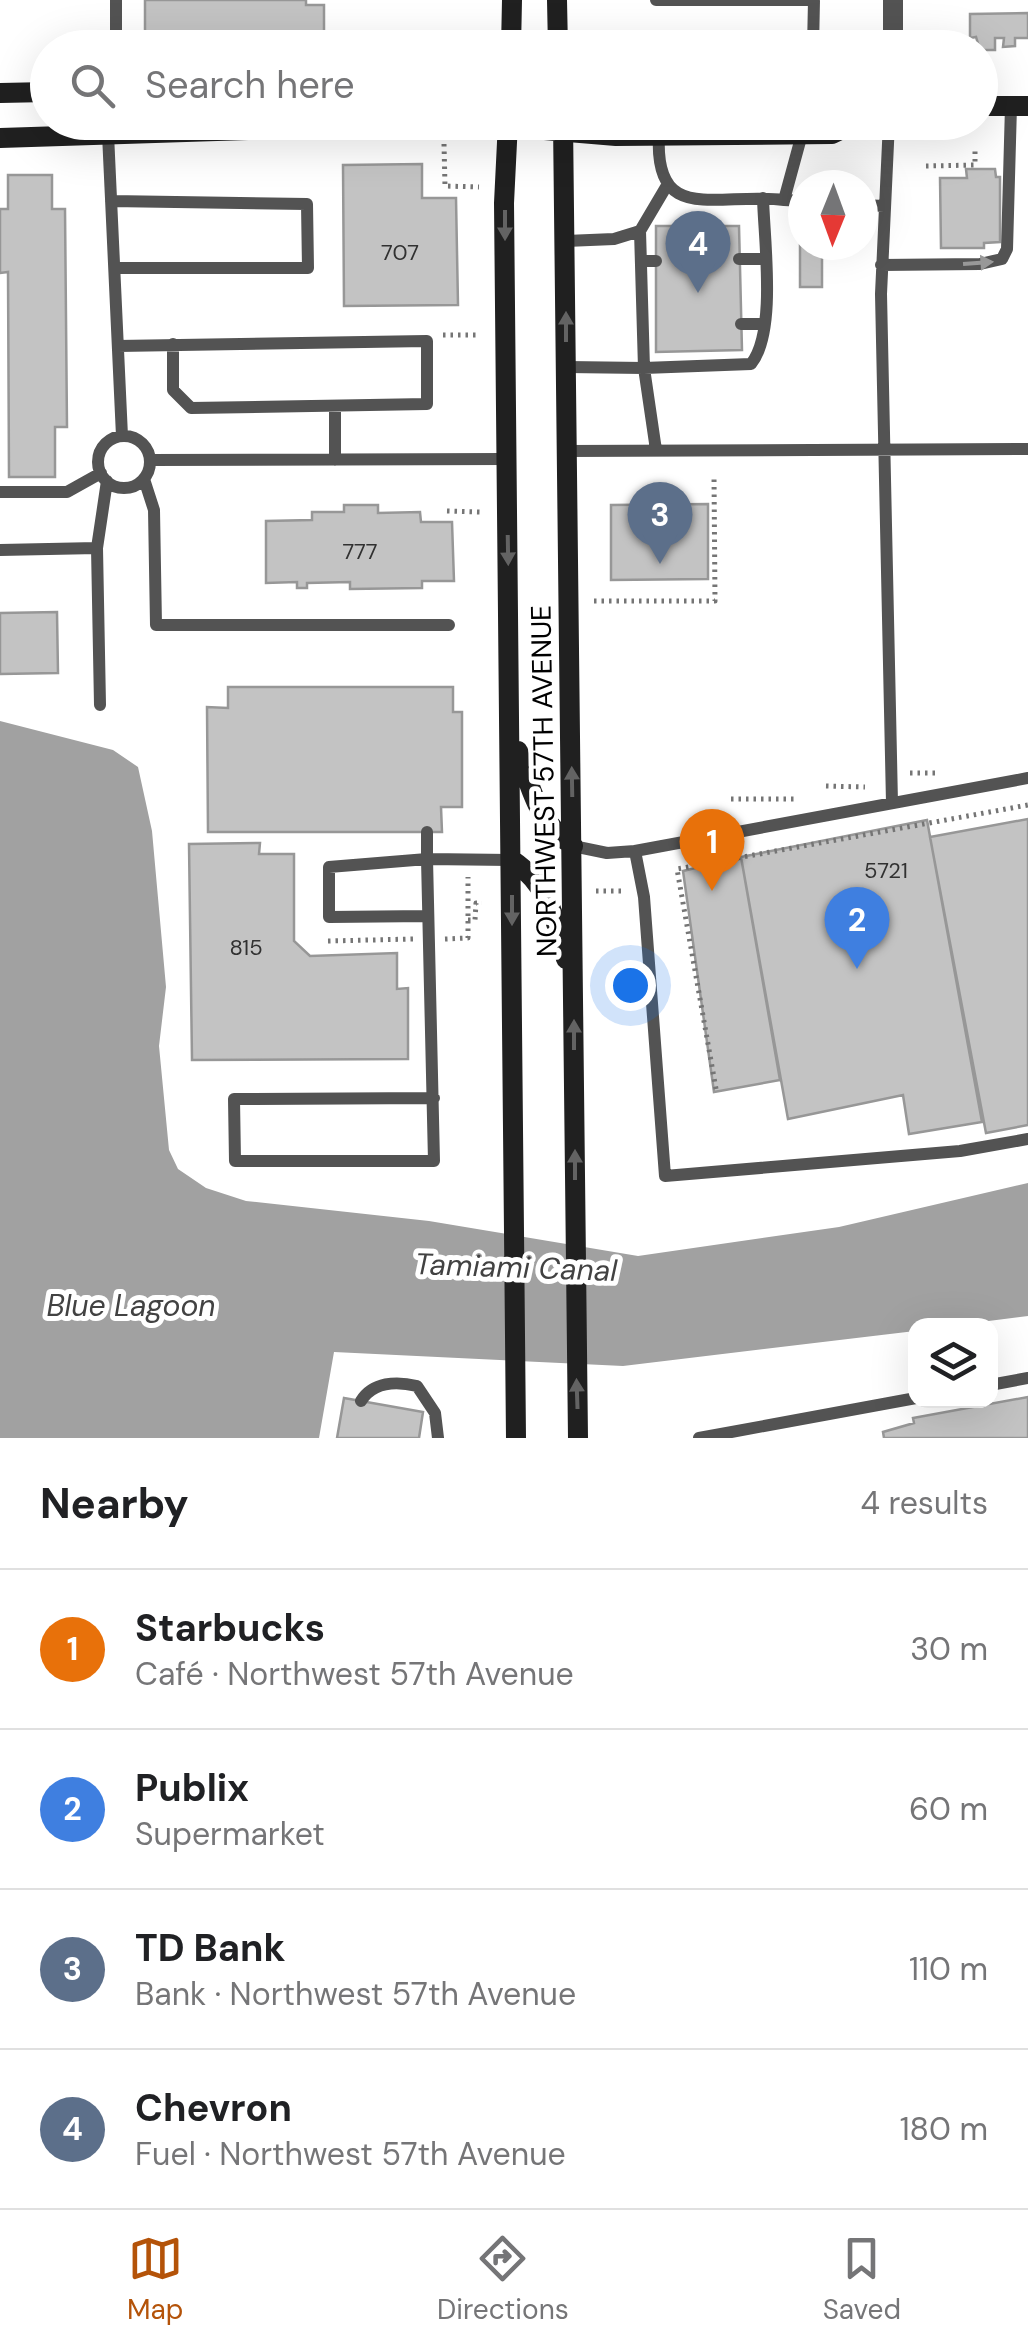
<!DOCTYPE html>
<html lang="en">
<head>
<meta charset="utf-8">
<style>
	:root { --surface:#fff; --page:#f6f6f6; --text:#202124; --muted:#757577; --line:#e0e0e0; --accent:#b45309 }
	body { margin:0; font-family:"DM Sans",sans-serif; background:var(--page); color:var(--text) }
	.controls { position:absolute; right:30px; bottom:30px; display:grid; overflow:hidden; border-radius:20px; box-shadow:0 10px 40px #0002 }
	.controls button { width:90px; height:90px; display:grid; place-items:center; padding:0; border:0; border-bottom:2px solid var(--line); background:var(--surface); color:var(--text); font:50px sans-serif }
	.compass { position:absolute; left:788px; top:170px; width:90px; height:90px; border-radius:50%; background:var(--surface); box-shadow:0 10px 40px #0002; rotate:181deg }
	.you { position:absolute; left:630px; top:985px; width:35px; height:35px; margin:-25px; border:8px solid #fff; border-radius:50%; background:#1a73e8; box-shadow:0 0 0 15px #1a73e833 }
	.badge { display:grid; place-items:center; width:65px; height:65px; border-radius:50%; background:var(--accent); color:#fff; font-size:32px; font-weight:700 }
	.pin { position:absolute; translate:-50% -82px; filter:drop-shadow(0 2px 5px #0008) }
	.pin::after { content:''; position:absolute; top:52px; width:35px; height:30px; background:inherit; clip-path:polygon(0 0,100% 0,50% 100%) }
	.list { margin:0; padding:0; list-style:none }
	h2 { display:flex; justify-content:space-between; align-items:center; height:130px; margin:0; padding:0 40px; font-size:42px }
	h2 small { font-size:32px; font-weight:400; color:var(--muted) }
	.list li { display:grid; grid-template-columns:65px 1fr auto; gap:30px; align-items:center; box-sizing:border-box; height:160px; padding:0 40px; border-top:2px solid var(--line) }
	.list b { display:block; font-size:38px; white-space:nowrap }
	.list p { margin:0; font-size:32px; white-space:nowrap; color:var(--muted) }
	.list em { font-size:32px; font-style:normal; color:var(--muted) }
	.icon { flex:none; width:55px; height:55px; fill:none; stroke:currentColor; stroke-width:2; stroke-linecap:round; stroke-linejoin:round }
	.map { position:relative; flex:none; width:1028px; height:1438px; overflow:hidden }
	.search { position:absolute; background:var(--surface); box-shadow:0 10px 40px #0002; left:30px; right:30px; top:30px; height:110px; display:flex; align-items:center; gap:25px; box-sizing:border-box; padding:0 35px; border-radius:55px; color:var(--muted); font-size:38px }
	.sheet { height:770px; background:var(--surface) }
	nav { display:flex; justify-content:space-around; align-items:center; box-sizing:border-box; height:140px; border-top:2px solid var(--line); background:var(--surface); font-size:28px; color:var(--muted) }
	nav a { display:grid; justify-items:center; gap:5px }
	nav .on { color:var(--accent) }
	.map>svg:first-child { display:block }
	.water { fill:#a1a1a1 }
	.building { fill:#c3c3c3; stroke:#979797; stroke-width:2.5 }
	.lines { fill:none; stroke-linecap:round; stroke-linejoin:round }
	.path { stroke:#757575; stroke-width:5; stroke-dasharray:2.5 5; stroke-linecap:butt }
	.lane { stroke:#535353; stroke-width:12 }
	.street { stroke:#535353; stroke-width:20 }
	.secondary { stroke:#202020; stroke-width:20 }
	.oneway { fill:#636363 }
	.oneway2 { fill:#989898 }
	.labels { text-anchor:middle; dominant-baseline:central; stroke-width:10; stroke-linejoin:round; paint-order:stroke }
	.number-label { font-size:22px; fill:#313131 }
	.street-label { font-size:28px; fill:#000; stroke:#fff }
	.water-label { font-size:30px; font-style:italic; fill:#424242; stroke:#fff }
</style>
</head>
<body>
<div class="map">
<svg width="1028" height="1438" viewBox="0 0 1028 1438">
	<rect width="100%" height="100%" fill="#fff"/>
	<!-- water -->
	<path class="water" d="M0,721L113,750L138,767L152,831L166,987L159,1046L169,1150L178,1169L206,1188L246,1201L429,1221L638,1256L839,1227L1028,1183V1316L957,1325L916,1326L915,1331L623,1366L334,1352L319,1438H0Z"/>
	<!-- building -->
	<path class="building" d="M145,0H306V5H324V42H286V32L145,33Z
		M1028,13V38H1015V46L1003,47L1004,38H995V50H980L976,37L970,38V14Z
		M422,164V198H456L458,305L344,306L343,165Z
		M966,169H995L996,177H1000V242L984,243V248H941L940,178H967Z
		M8,175H52V209H65L67,427H55V477H9L8,272L0,273V209H8Z
		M656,226H739L742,350L656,352Z
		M800,245H822V287H800Z
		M708,504V579L611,580V505Z
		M344,505H378V513L420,512L421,522H452L454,581H422V588L350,589V582L307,583V588H297V582L266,583V521L312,520V512H344Z
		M57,612L58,673L0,674V613Z
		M228,687H453V712H462V807H441L442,832H208L207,707L228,708Z
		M1028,819V1125L986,1133L930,837Z
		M927,820L982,1122L909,1134L903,1095L788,1119L741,857Z
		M260,843L259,854H294V941L310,956L397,953V989L408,988V1059L192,1060L189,844Z
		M741,857L780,1080L714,1092L683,871Z
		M1028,1397V1438H884L883,1432L914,1423L913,1418Z
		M344,1398L423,1412L419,1438H337Z"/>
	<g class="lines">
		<!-- path -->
		<path class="path" d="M444,144L445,186L479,187
			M926,166L975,165V148
			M443,335H480
			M447,511L480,512
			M594,601H715L714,476
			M910,773H937
			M826,786L865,787
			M731,799H795
			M596,891H623
			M468,920H475L476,903H482
			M445,939L468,938V877
			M328,941L413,939
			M716,1089L677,869L1028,805"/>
		<!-- lane -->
		<path class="lane" d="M116,0V48
			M656,0H814
			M813,48L814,0
			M889,122L881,294L892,803
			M108,134L122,436
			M659,135C654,226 717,192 784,200L802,134
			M784,200L803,201
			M111,201L307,204L308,268H115
			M863,205L884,206
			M566,241L614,239L640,231L666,187
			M739,259H764
			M641,261H656
			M881,265L980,264L1002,259L1007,249L1011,106
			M741,324H765
			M118,346L427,341V404L191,408L173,390V344
			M567,367L644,368L640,231
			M335,406V460
			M98 462a26 26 0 1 1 52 0a26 26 0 1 1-52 0Z
			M656,450L644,368L751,364C777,332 764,240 763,198
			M567,451L1028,449
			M150,460L506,459
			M144,479L154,510L156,625H449
			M0,492H67L101,473
			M0,550L97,548
			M100,705L97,548L107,481
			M427,832V859L329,867V917L428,916
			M573,846L607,853L635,851L1028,778
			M635,851L644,897L665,1176L960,1151L1028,1139
			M434,1098L234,1099L235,1161H434L427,859L512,860
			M990,1385L1028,1378
			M361,1401C373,1382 396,1381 417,1386L435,1413L438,1438
			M699,1438L916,1398"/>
		<!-- street -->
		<path class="street" d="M893,48V0"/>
		<!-- secondary -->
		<path class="secondary" d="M557,0L558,48
			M511,48L512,0
			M0,93L48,92
			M980,106H1028
			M508,122L504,203L516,1438
			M563,122L578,1438
			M0,138L459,123L616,136L832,134L857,122
			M518,751C531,790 538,822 573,846
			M512,860C549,885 555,918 566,959"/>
	</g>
	<!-- one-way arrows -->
	<defs><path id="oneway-solid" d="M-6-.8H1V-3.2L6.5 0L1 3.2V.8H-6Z" transform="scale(2.5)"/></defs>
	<g class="oneway">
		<use href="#oneway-solid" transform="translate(505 225) rotate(90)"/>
		<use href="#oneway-solid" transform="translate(566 327) rotate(-90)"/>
		<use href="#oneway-solid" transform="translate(508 550) rotate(89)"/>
		<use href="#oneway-solid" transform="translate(572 782) rotate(-91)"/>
		<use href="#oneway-solid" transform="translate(512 910) rotate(90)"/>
		<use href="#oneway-solid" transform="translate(574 1035) rotate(-90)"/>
		<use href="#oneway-solid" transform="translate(575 1165) rotate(-90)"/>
		<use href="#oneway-solid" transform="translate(577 1394) rotate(-92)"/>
	</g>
	<use class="oneway2" href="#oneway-solid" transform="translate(978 263) rotate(-4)"/>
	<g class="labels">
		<!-- number labels -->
		<g class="number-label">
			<text x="400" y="252">707</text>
			<text x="360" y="551">777</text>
			<text x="886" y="870">5721</text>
			<text x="246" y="947">815</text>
		</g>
		<!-- street labels -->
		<g class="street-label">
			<text transform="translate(544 781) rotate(-91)">NORTHWEST 57TH AVENUE</text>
		</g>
		<!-- water labels -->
		<g class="water-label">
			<text transform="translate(516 1267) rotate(2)">Tamiami Canal</text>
			<text x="131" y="1305">Blue Lagoon</text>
		</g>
	</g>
</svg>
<div class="controls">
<button><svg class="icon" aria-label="layers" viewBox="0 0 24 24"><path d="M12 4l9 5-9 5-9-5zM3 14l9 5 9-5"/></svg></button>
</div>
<svg class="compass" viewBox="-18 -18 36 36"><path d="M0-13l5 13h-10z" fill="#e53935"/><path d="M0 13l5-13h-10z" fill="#757577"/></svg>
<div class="you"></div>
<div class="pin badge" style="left:712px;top:891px;background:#e8710a">1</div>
<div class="pin badge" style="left:857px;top:969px;background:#3f7fe0">2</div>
<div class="pin badge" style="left:660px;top:564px;background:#5c6f8a">3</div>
<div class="pin badge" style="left:698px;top:293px;background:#5c6f8a">4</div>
<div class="search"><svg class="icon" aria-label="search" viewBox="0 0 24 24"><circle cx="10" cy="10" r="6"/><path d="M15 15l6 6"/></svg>Search here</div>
</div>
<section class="sheet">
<h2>Nearby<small>4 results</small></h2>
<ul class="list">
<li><span class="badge" style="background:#e8710a">1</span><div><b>Starbucks</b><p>Café · Northwest 57th Avenue</p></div><em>30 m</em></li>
<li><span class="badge" style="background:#3f7fe0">2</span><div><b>Publix</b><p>Supermarket</p></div><em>60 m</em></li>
<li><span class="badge" style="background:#5c6f8a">3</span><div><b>TD Bank</b><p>Bank · Northwest 57th Avenue</p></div><em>110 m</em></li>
<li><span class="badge" style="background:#5c6f8a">4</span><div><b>Chevron</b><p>Fuel · Northwest 57th Avenue</p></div><em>180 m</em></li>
</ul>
</section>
<nav>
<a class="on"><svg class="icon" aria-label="map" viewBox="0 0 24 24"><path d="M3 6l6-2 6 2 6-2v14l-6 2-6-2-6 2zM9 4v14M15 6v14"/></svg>Map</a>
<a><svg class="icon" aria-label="directions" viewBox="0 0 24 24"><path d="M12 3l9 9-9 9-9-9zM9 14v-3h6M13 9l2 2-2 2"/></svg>Directions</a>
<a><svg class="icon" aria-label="saved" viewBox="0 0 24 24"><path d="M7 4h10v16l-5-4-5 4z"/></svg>Saved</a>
</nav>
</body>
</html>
